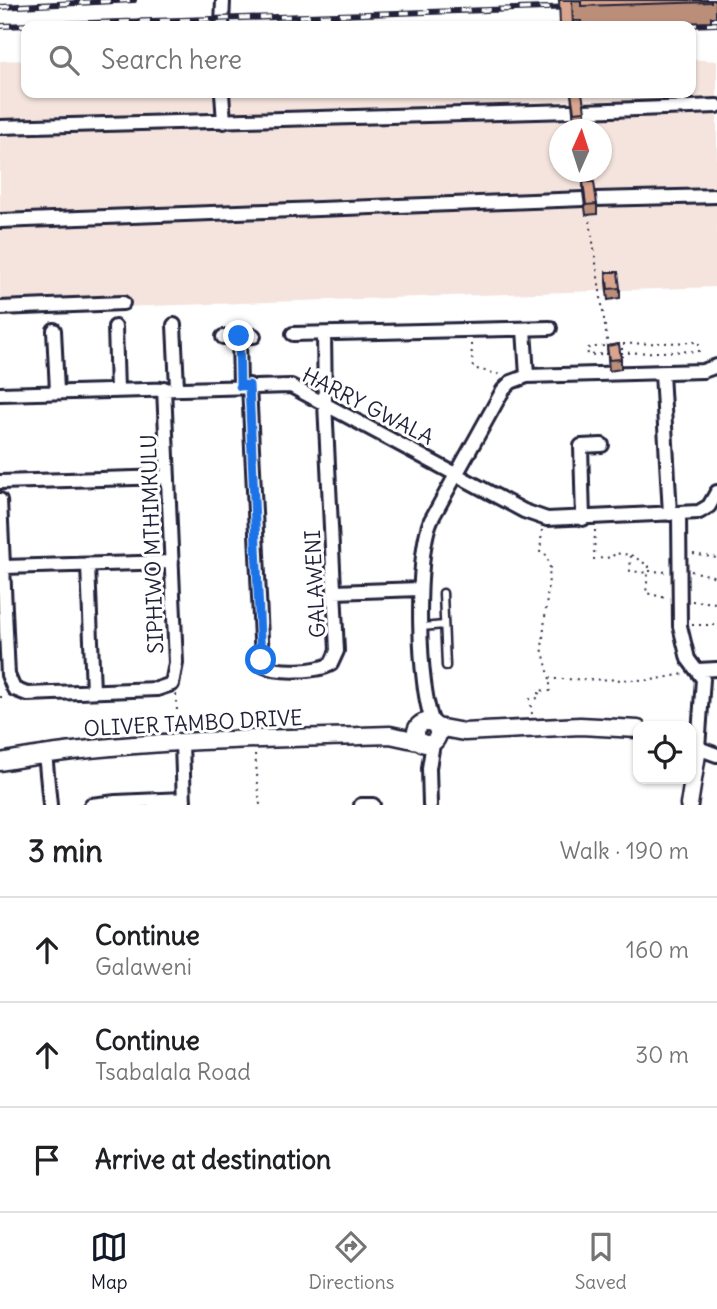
<!DOCTYPE html>
<html lang="en">
<head>
<meta charset="utf-8">
<style>
	:root { --surface:#fff; --page:#f2f2f2; --text:#202124; --muted:#757577; --line:#e0e0e0; --accent:#111827 }
	body { margin:0; font-family:Delius,sans-serif; background:var(--page); color:var(--text) }
	.controls { position:absolute; right:21px; bottom:21px; display:grid; overflow:hidden; border-radius:14px; box-shadow:0 2px 5px #0004 }
	.controls button { width:63px; height:63px; display:grid; place-items:center; padding:0; border:0; border-bottom:2px solid var(--line); background:var(--surface); color:var(--text); font:35px sans-serif }
	.compass { position:absolute; left:549px; top:119px; width:63px; height:63px; border-radius:50%; background:var(--surface); box-shadow:0 2px 5px #0004; rotate:3deg }
	.stop { position:absolute; width:21px; height:21px; margin:-16px; border:5px solid #1a73e8; border-radius:50%; background:#fff }
	.stop.end { background:#1a73e8; border-color:#fff; box-shadow:0 2px 7px #0008 }
	.list { margin:0; padding:0; list-style:none }
	h2 { display:flex; justify-content:space-between; align-items:center; height:91px; margin:0; padding:0 28px; font-size:30px }
	h2 small { font-size:23px; font-weight:400; color:var(--muted) }
	.list li { display:grid; grid-template-columns:46px 1fr auto; gap:21px; align-items:center; box-sizing:border-box; height:105px; padding:0 28px; border-top:2px solid var(--line) }
	.list b { display:block; font-size:26px; white-space:nowrap }
	.list p { margin:0; font-size:23px; white-space:nowrap; color:var(--muted) }
	.list em { font-size:23px; font-style:normal; color:var(--muted) }
	.icon { flex:none; width:38px; height:38px; fill:none; stroke:currentColor; stroke-width:2; stroke-linecap:round; stroke-linejoin:round }
	.map { position:relative; flex:none; width:717px; height:805px; overflow:hidden }
	.search { position:absolute; background:var(--surface); box-shadow:0 2px 5px #0004; left:21px; right:21px; top:21px; height:77px; display:flex; align-items:center; gap:18px; box-sizing:border-box; padding:0 24px; border-radius:14px; color:var(--muted); font-size:26px }
	.sheet { height:406px; background:var(--surface) }
	nav { display:flex; justify-content:space-around; align-items:center; box-sizing:border-box; height:98px; border-top:2px solid var(--line); background:var(--surface); font-size:19px; color:var(--muted) }
	nav a { display:grid; justify-items:center; gap:4px }
	nav .on { color:var(--accent) }
	.map>svg:first-child { display:block }
	.built { fill:#f4e4dd; fill-rule:evenodd }
	.lines { fill:none; stroke-linecap:round; stroke-linejoin:round }
	.lane-casing { stroke:#22223b; stroke-width:11 }
	.street-casing { stroke:#22223b; stroke-width:18 }
	.secondary-casing { stroke:#22223b; stroke-width:21 }
	.path { stroke:#22223b; stroke-width:2; stroke-dasharray:2 5; stroke-linecap:butt }
	.lane { stroke:#fff; stroke-width:6 }
	.street { stroke:#fff; stroke-width:12 }
	.secondary { stroke:#fff; stroke-width:16 }
	.rail-casing { stroke:#22223b; stroke-width:6 }
	.rail { stroke:#fff; stroke-width:3.5; stroke-dasharray:10; stroke-linecap:butt }
	.path-bridge { stroke:#22223b; stroke-width:2; stroke-dasharray:2 5; stroke-linecap:butt }
	.wall { fill:#bb8e7a; stroke:#22223b; stroke-width:2 }
	.building { fill:#daa58e; stroke:#22223b; stroke-width:2 }
	.route { stroke:#1a73e8; stroke-width:9 }
	.labels { text-anchor:middle; dominant-baseline:central; stroke-width:6; stroke-linejoin:round; paint-order:stroke }
	.street-label { font-size:21px; fill:#22223b; stroke:#fff }
</style>
</head>
<body>
<div class="map">
<svg width="717" height="805" viewBox="0 0 717 805">
	<rect width="100%" height="100%" fill="#fff"/>
	<filter id="ink" filterUnits="userSpaceOnUse"><feTurbulence type="fractalNoise" baseFrequency=".0143" numOctaves="2"/><feDisplacementMap in="SourceGraphic" scale="14" xChannelSelector="R" yChannelSelector="G"/><feConvolveMatrix kernelMatrix="1 2 1 2 8 2 1 2 1" color-interpolation-filters="sRGB"/></filter>
	<g filter="url(#ink)">
		<!-- built -->
		<path class="built" d="M691,59L717,61V287L0,311V61L26,60V93H691ZM560,130H602V172H560Z"/>
		<g class="lines">
			<!-- lane casing -->
			<g class="lane-casing">
				<path id="lane" d="M443,593L446,666
					M422,627L444,625"/>
			</g>
			<!-- street casing -->
			<g class="street-casing">
				<path id="street" d="M222,26L223,0
					M222,93L224,122
					M584,111L717,106
					M0,127L572,111
					M595,199L717,196
					M0,221L584,199
					M0,308L123,303
					M174,325L177,387
					M115,327L117,390
					M524,329L527,376
					M54,330L57,391
					M293,334L550,328
					M239,336L240,386
					M223,337L254,336
					M662,373L670,514
					M249,385L262,660L264,666C278,673 317,672 331,664L337,651L325,403L324,334
					M0,394L291,386L524,511L547,519L699,512L709,506L717,492
					M0,482L168,477
					M0,500L8,675L14,689L27,694L157,689L172,684L176,663L164,388
					M679,513L680,626L688,659L703,679L698,748L717,755
					M583,519L581,446L602,445
					M88,565L93,691
					M4,567L172,562
					M334,592L420,589
					M698,670L717,669
					M434,725C417,689 415,556 431,520L503,390L511,382L527,376L703,371L717,366
					M182,743L184,805
					M45,753L50,805
					M116,802L184,799
					M91,805L116,802V805
					M361,805H373
					M430,805L429,768L433,743"/>
			</g>
			<!-- secondary casing -->
			<g class="secondary-casing">
				<path id="secondary" d="M416 733a11 11 0 1 1 22 0a11 11 0 1 1-22 0Z
					M437,727L464,732L580,726L638,729
					M0,762C128,738 260,740 390,735L418,741
					M689,805L698,748L691,745"/>
			</g>
			<!-- path -->
			<path class="path" d="M471,344L473,368L501,375
				M621,353L699,351V342L622,344V360
				M608,354L588,355L587,348L622,344
				M542,530L540,553L547,555L550,568L542,648L550,679L652,680L684,674
				M595,530L594,559L613,557L614,553L631,555L630,571L648,573L646,593L666,598
				M693,554L717,558
				M631,555L649,566L648,572
				M649,571L668,572
				M691,571L717,577
				M692,601L717,603
				M692,625H717
				M176,694L178,727
				M0,697H6
				M532,714L530,699L539,698V690L550,691V681
				M255,754L260,805"/>
			<!-- lane -->
			<use href="#lane" class="lane"/>
			<!-- street -->
			<use href="#street" class="street"/>
			<!-- secondary -->
			<use href="#secondary" class="secondary"/>
			<!-- rail casing -->
			<g class="rail-casing">
				<path id="rail" d="M0,7L134,0
					M0,26L577,7
					M647,26L717,24"/>
			</g>
			<!-- rail -->
			<use href="#rail" class="rail"/>
			<!-- path-bridge -->
			<path class="path-bridge" d="M576,122L577,130
				M583,172L584,184
				M589,214L608,347"/>
		</g>
		<!-- wall -->
		<path class="wall" d="M559,0H716V17H711V22L581,26V21H573Z
			M571,93L585,111V121L574,122Z
			M583,182L597,204V214L586,215L583,192Z
			M606,272L620,288V298L608,300L606,282Z
			M607,346L621,359V369L609,371Z"/>
		<!-- building -->
		<path class="building" d="M559,0H572L573,26H560Z
			M573,0H711V2L581,6V1Z
			M571,93H582L585,111L574,112Z
			M583,182H594L597,204L586,205Z
			M606,272H618L620,288L608,289Z
			M619,344L621,359L609,360L607,346Z"/>
	</g>
	<g class="lines" filter="url(#ink)">
		<!-- route -->
		<path class="route" d="M239,336L240,386L249,385L261,660"/>
	</g>
	<g class="labels">
		<!-- street labels -->
		<g class="street-label">
			<text transform="translate(368 406) rotate(27)">HARRY GWALA</text>
			<text transform="translate(152 544) rotate(-92)">SIPHIWO MTHIMKULU</text>
			<text transform="translate(315 584) rotate(-93)">GALAWENI</text>
			<text transform="translate(193 723) rotate(-3)">OLIVER TAMBO DRIVE</text>
		</g>
	</g>
</svg>
<div class="controls">
<button><svg class="icon" aria-label="locate" viewBox="0 0 24 24"><circle cx="12" cy="12" r="6"/><path d="M12 2v4M12 18v4M2 12h4M18 12h4"/></svg></button>
</div>
<svg class="compass" viewBox="-18 -18 36 36"><path d="M0-13l5 13h-10z" fill="#e53935"/><path d="M0 13l5-13h-10z" fill="#757577"/></svg>
<div class="stop" style="left:261px;top:660px"></div>
<div class="stop end" style="left:239px;top:336px"></div>
<div class="search"><svg class="icon" aria-label="search" viewBox="0 0 24 24"><circle cx="10" cy="10" r="6"/><path d="M15 15l6 6"/></svg>Search here</div>
</div>
<section class="sheet">
<h2>3 min<small>Walk · 190 m</small></h2>
<ul class="list">
<li><svg class="icon" aria-label="ahead" viewBox="0 0 24 24"><path d="M12 20V5M6 11l6-6 6 6"/></svg><div><b>Continue</b><p>Galaweni</p></div><em>160 m</em></li>
<li><svg class="icon" aria-label="ahead" viewBox="0 0 24 24"><path d="M12 20V5M6 11l6-6 6 6"/></svg><div><b>Continue</b><p>Tsabalala Road</p></div><em>30 m</em></li>
<li><svg class="icon" aria-label="arrive" viewBox="0 0 24 24"><path d="M6 21V4h12l-3 4 3 4H6"/></svg><div><b>Arrive at destination</b></div></li>
</ul>
</section>
<nav>
<a class="on"><svg class="icon" aria-label="map" viewBox="0 0 24 24"><path d="M3 6l6-2 6 2 6-2v14l-6 2-6-2-6 2zM9 4v14M15 6v14"/></svg>Map</a>
<a><svg class="icon" aria-label="directions" viewBox="0 0 24 24"><path d="M12 3l9 9-9 9-9-9zM9 14v-3h6M13 9l2 2-2 2"/></svg>Directions</a>
<a><svg class="icon" aria-label="saved" viewBox="0 0 24 24"><path d="M7 4h10v16l-5-4-5 4z"/></svg>Saved</a>
</nav>
</body>
</html>
